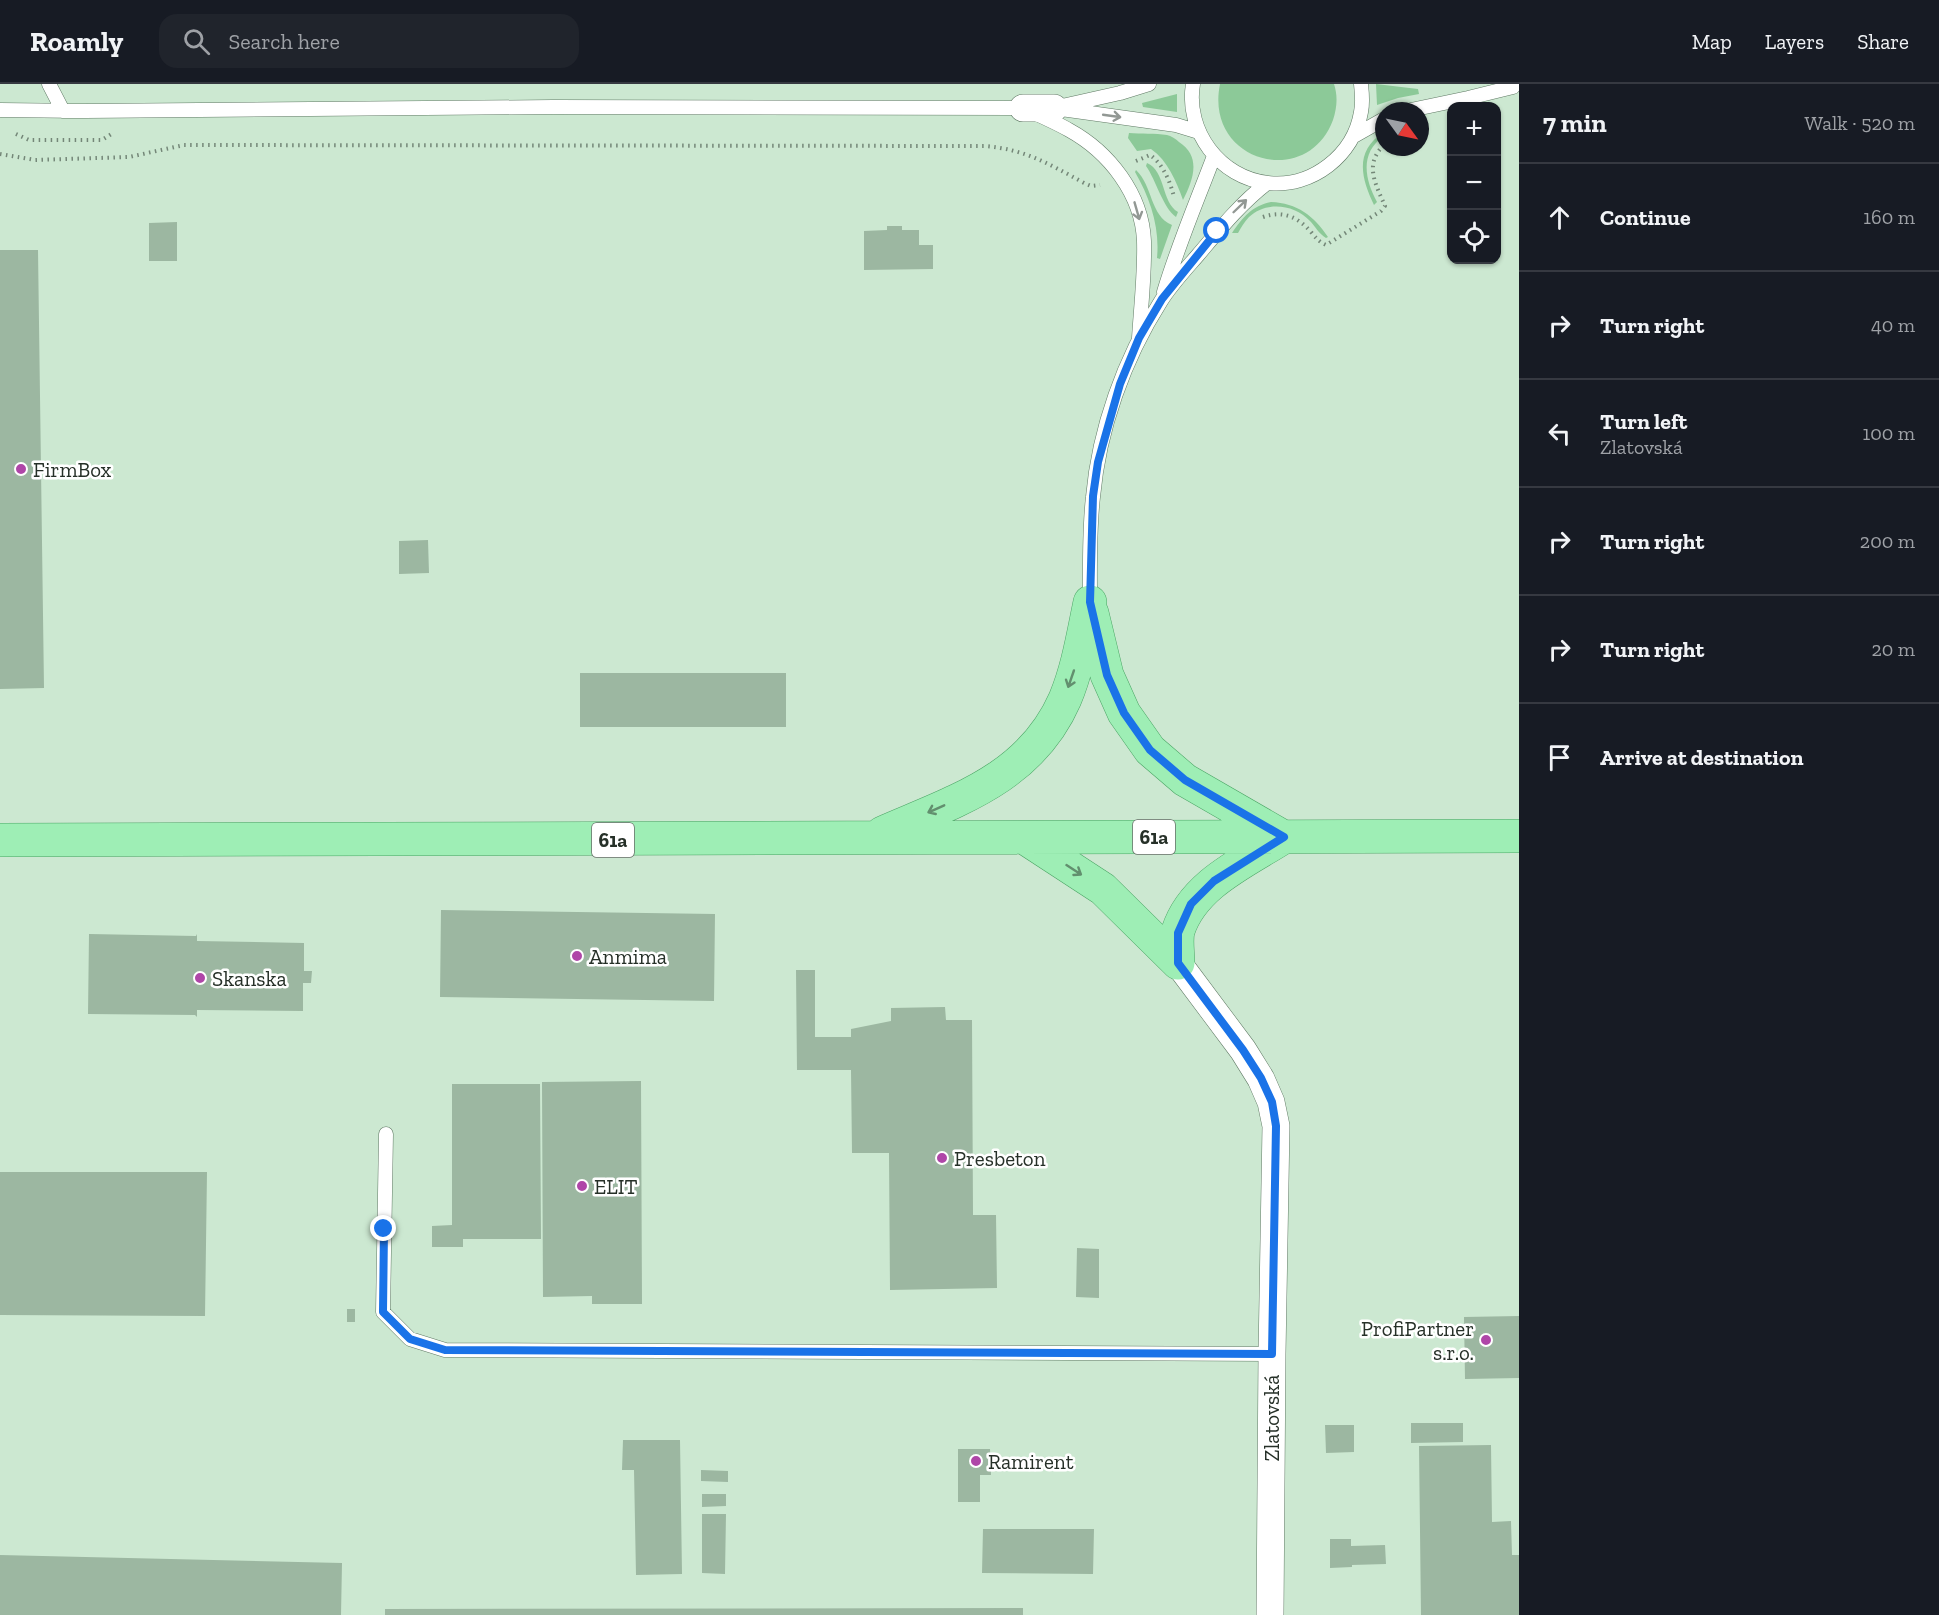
<!DOCTYPE html>
<html lang="en">
<head>
<meta charset="utf-8">
<style>
	:root { --surface:#171b24; --page:#20242c; --text:#f1f3f6; --muted:#9ea1a6; --line:#363941 }
	body { margin:0; font-family:"Zilla Slab",serif; background:var(--page); color:var(--text) }
	.controls { position:absolute; right:18px; top:18px; display:grid; overflow:hidden; border-radius:12px; box-shadow:0 2px 4px #0004 }
	.controls button { width:54px; height:54px; display:grid; place-items:center; padding:0; border:0; border-bottom:2px solid var(--line); background:var(--surface); color:var(--text); font:30px sans-serif }
	.compass { position:absolute; left:1375px; top:18px; width:54px; height:54px; border-radius:50%; background:var(--surface); box-shadow:0 2px 4px #0004; rotate:123deg }
	.stop { position:absolute; width:18px; height:18px; margin:-14px; border:4px solid #1a73e8; border-radius:50%; background:#fff }
	.stop.end { background:#1a73e8; border-color:#fff; box-shadow:0 2px 6px #0008 }
	.list { margin:0; padding:0; list-style:none }
	h2 { display:flex; justify-content:space-between; align-items:center; height:78px; margin:0; padding:0 24px; font-size:26px }
	h2 small { font-size:20px; font-weight:400; color:var(--muted) }
	.list li { display:grid; grid-template-columns:39px 1fr auto; gap:18px; align-items:center; box-sizing:border-box; height:108px; padding:0 24px; border-top:2px solid var(--line) }
	.list b { display:block; font-size:22px; white-space:nowrap }
	.list p { margin:0; font-size:20px; white-space:nowrap; color:var(--muted) }
	.list em { font-size:20px; font-style:normal; color:var(--muted) }
	.icon { flex:none; width:33px; height:33px; fill:none; stroke:currentColor; stroke-width:2; stroke-linecap:round; stroke-linejoin:round }
	.map { position:relative; flex:none; width:1519px; height:1531px; overflow:hidden }
	header { display:flex; align-items:center; gap:36px; box-sizing:border-box; height:84px; padding:0 30px; background:var(--surface); border-bottom:2px solid var(--line) }
	header strong { font-size:28px }
	nav { display:flex; gap:33px; margin-inline-start:auto; font-size:21px }
	.search { width:420px; height:54px; background:var(--page); display:flex; align-items:center; gap:15px; box-sizing:border-box; padding:0 21px; border-radius:18px; color:var(--muted); font-size:22px }
	main { display:flex }
	aside { flex:1; background:var(--surface) }
	.map>svg:first-child { display:block }
	.green { fill:#8cc998 }
	.building { fill:#9cb7a1 }
	.lines { fill:none; stroke-linecap:round; stroke-linejoin:round }
	.lane-casing { stroke:#607a65; stroke-width:15 }
	.street-casing { stroke:#607a65; stroke-width:28 }
	.primary-casing { stroke:#4aa464; stroke-width:34 }
	.path { stroke:#748778; stroke-width:4; stroke-dasharray:1.5 4.5; stroke-linecap:butt }
	.lane { stroke:#fff; stroke-width:14 }
	.street { stroke:#fff; stroke-width:27 }
	.primary { stroke:#9eeeb5; stroke-width:33 }
	.oneway { stroke:#929894 }
	.oneway2 { stroke:#628f6e }
	.route { stroke:#1a73e8; stroke-width:8 }
	.poi-dot { fill:#af46a8; stroke:#fff; stroke-width:2 }
	.labels { text-anchor:middle; dominant-baseline:central; stroke-width:5; stroke-linejoin:round; paint-order:stroke }
	.shield { fill:#fff; stroke:#676e68; stroke-width:1.5 }
	.shield-label { font-size:20px; font-weight:bold; fill:#263028 }
	.poi-label { font-size:21px; fill:#263028; stroke:#fff; text-anchor:start }
	.street-label { font-size:21px; fill:#263028; stroke:#fff }
</style>
</head>
<body>
<header>
<strong>Roamly</strong>
<div class="search"><svg class="icon" aria-label="search" viewBox="0 0 24 24"><circle cx="10" cy="10" r="6"/><path d="M15 15l6 6"/></svg>Search here</div>
<nav><a>Map</a><a>Layers</a><a>Share</a></nav>
</header>
<main>
<div class="map">
<svg width="1519" height="1531" viewBox="0 0 1519 1531">
	<rect width="100%" height="100%" fill="#cce8d1"/>
	<!-- green -->
	<path class="green" d="M1220,0H1334C1338,12 1337,24 1333,36C1307,106 1204,78 1220,0Z
		M1376,0L1418,5L1419,10L1398,14L1377,21Z
		M1177,10V28L1143,23L1142,19Z
		M1384,48V52C1359,69 1365,96 1377,118L1374,121C1361,94 1354,67 1384,48Z
		M1129,49C1141,50 1155,49 1167,51C1171,52 1176,55 1179,58C1202,73 1193,96 1183,116C1176,97 1168,77 1151,65L1137,67L1128,54Z
		M1147,79C1166,87 1161,118 1178,128L1176,133C1163,124 1156,96 1146,82Z
		M1136,86C1153,102 1150,132 1172,141L1160,175L1157,174C1160,143 1150,114 1135,88Z
		M1271,118C1297,119 1314,132 1328,153L1326,154C1319,150 1315,142 1310,137C1294,120 1266,117 1249,133C1244,138 1241,144 1238,149H1232C1243,133 1252,122 1271,118Z"/>
	<!-- building -->
	<path class="building" d="M177,138V177H149V139Z
		M887,142H902V146H919V161H933V185L864,186V147L887,146Z
		M0,166H38L44,604L0,605Z
		M428,456L429,489L399,490V457Z
		M580,589H786V643H580Z
		M441,826L715,830L714,917L440,913Z
		M89,850L196,852L197,850V857L304,859V887H312L311,899H303V927L197,926V933L195,931L88,930Z
		M796,886H815V953H851V945L891,937V924L945,923L946,936H972L973,1131H996L997,1204L890,1206L889,1069H852L851,986H797Z
		M641,997L642,1220H592V1212L543,1213L542,998Z
		M452,1000H540L541,1155H463V1163H432V1142L452,1141Z
		M0,1088H207L205,1232L0,1231Z
		M1077,1164L1099,1165V1214L1076,1213Z
		M347,1225H355V1238H347Z
		M1519,1232V1294L1465,1295L1464,1233Z
		M1411,1339H1463V1358L1411,1359Z
		M1325,1341H1354V1368L1326,1369Z
		M623,1356H680L682,1490L636,1491L634,1386H622Z
		M1491,1361L1492,1438L1511,1437L1512,1471H1519V1531H1421L1419,1362Z
		M958,1365H990L991,1391H980V1418H958Z
		M701,1386L728,1387V1398L701,1397Z
		M702,1410H726V1422L702,1423Z
		M702,1430H726L725,1490L702,1489Z
		M983,1445H1094L1093,1490L982,1489Z
		M1330,1455H1351V1462L1385,1461L1386,1480L1352,1481V1483L1330,1484Z
		M0,1471L342,1479L341,1531H0Z
		M1023,1524V1531H385V1525Z"/>
	<g class="lines">
		<!-- lane casing -->
		<g class="lane-casing">
			<path id="lane" d="M49,0L63,27
				M1193,0C1185,47 1220,94 1268,99C1312,104 1354,71 1361,28C1363,19 1362,9 1361,0
				M1062,22L1120,9L1149,0
				M1054,24L1176,41L1199,48
				M0,26L85,27L553,23L1023,24C1039,31 1055,38 1069,46C1109,68 1142,110 1144,157C1145,189 1141,222 1139,254
				M1406,27L1468,14L1513,3
				M1354,52L1384,35
				M1164,208C1178,161 1197,117 1214,72
				M1090,518C1090,483 1089,448 1093,413C1099,345 1124,275 1161,217C1171,201 1185,186 1198,171C1220,145 1239,121 1267,99
				M386,1050L383,1228L410,1255L445,1266L1272,1270"/>
		</g>
		<!-- street casing -->
		<g class="street-casing">
			<path id="street" d="M1023,24H1054
				M1178,879L1243,966L1261,995L1271,1018L1276,1042L1272,1270L1270,1531"/>
		</g>
		<!-- primary casing -->
		<g class="primary-casing">
			<path id="primary" d="M1092,529L1107,591L1124,629L1150,666L1185,696L1282,752
				M882,749C955,717 1030,695 1065,615C1078,584 1083,551 1090,518
				M1025,754L1103,805L1178,879
				M0,756L1519,752
				M1178,879C1178,870 1176,856 1178,847C1193,800 1245,778 1284,753"/>
		</g>
		<!-- path -->
		<path class="path" d="M16,50L29,56H102L113,49
			M0,70L35,76L129,73L184,61L984,62C1025,65 1049,80 1084,99L1091,102L1100,101
			M1136,77L1150,71C1163,80 1170,97 1174,113
			M1263,133C1283,126 1298,133 1311,148C1316,154 1319,158 1326,161L1381,127L1385,122C1376,101 1364,81 1383,62"/>
		<!-- lane -->
		<use href="#lane" class="lane"/>
		<!-- street -->
		<use href="#street" class="street"/>
		<!-- primary -->
		<use href="#primary" class="primary"/>
	</g>
	<!-- one-way arrows -->
	<defs><path id="oneway-shaft" d="M-6 0H5M1.5-3L5.5 0L1.5 3" fill="none" stroke-width="1.6" stroke-linecap="round" stroke-linejoin="round" transform="scale(1.5)"/></defs>
	<g class="oneway">
		<use href="#oneway-shaft" transform="translate(1112 32) rotate(8)"/>
		<use href="#oneway-shaft" transform="translate(1240 122) rotate(-44)"/>
		<use href="#oneway-shaft" transform="translate(1137 127) rotate(74)"/>
	</g>
	<g class="oneway2">
		<use href="#oneway-shaft" transform="translate(1071 595) rotate(109)"/>
		<use href="#oneway-shaft" transform="translate(936 725) rotate(156)"/>
		<use href="#oneway-shaft" transform="translate(1074 786) rotate(33)"/>
	</g>
	<g class="lines">
		<!-- route -->
		<path class="route" d="M384,1145L383,1228L410,1255L445,1266L1272,1270L1276,1042L1272,1018L1261,994L1243,966L1178,879V849L1191,820L1214,797L1284,753L1185,696L1150,666L1124,629L1107,591L1090,518L1093,412L1098,378L1120,300L1139,254L1162,215L1217,147"/>
	</g>
	<!-- markers -->
	<g class="poi-dot">
		<circle cx="21" cy="385" r="6"/>
		<circle cx="577" cy="872" r="6"/>
		<circle cx="200" cy="894" r="6"/>
		<circle cx="942" cy="1074" r="6"/>
		<circle cx="582" cy="1102" r="6"/>
		<circle cx="1486" cy="1256" r="6"/>
		<circle cx="976" cy="1377" r="6"/>
	</g>
	<g class="labels">
		<!-- shield labels -->
		<g class="shield">
			<rect x="1133" y="736" width="42" height="34" rx="4.5"/>
			<rect x="592" y="739" width="42" height="34" rx="4.5"/>
		</g>
		<g class="shield-label">
			<text x="1154" y="753">61a</text>
			<text x="613" y="756">61a</text>
		</g>
		<!-- poi labels -->
		<g class="poi-label">
			<text x="33" y="385">FirmBox</text>
			<text x="589" y="872">Anmima</text>
			<text x="212" y="894">Skanska</text>
			<text x="954" y="1074">Presbeton</text>
			<text x="594" y="1102">ELIT</text>
			<text x="1474" y="1244" text-anchor="end">ProfiPartner<tspan x="1474" dy="24">s.r.o.</tspan></text>
			<text x="988" y="1377">Ramirent</text>
		</g>
		<!-- street labels -->
		<g class="street-label">
			<text transform="translate(1271 1334) rotate(-90)">Zlatovská</text>
		</g>
	</g>
</svg>
<div class="controls">
<button>+</button>
<button>−</button>
<button><svg class="icon" aria-label="locate" viewBox="0 0 24 24"><circle cx="12" cy="12" r="6"/><path d="M12 2v4M12 18v4M2 12h4M18 12h4"/></svg></button>
</div>
<svg class="compass" viewBox="-18 -18 36 36"><path d="M0-13l5 13h-10z" fill="#e53935"/><path d="M0 13l5-13h-10z" fill="#9ea1a6"/></svg>
<div class="stop" style="left:1217px;top:147px"></div>
<div class="stop end" style="left:384px;top:1145px"></div>
</div>
<aside>
<h2>7 min<small>Walk · 520 m</small></h2>
<ul class="list">
<li><svg class="icon" aria-label="ahead" viewBox="0 0 24 24"><path d="M12 20V5M6 11l6-6 6 6"/></svg><div><b>Continue</b></div><em>160 m</em></li>
<li><svg class="icon" aria-label="right" viewBox="0 0 24 24"><path d="M7 20v-9h11M14 6l5 5-5 5"/></svg><div><b>Turn right</b></div><em>40 m</em></li>
<li><svg class="icon" aria-label="left" viewBox="0 0 24 24"><path d="M17 20v-9H6M10 6l-5 5 5 5"/></svg><div><b>Turn left</b><p>Zlatovská</p></div><em>100 m</em></li>
<li><svg class="icon" aria-label="right" viewBox="0 0 24 24"><path d="M7 20v-9h11M14 6l5 5-5 5"/></svg><div><b>Turn right</b></div><em>200 m</em></li>
<li><svg class="icon" aria-label="right" viewBox="0 0 24 24"><path d="M7 20v-9h11M14 6l5 5-5 5"/></svg><div><b>Turn right</b></div><em>20 m</em></li>
<li><svg class="icon" aria-label="arrive" viewBox="0 0 24 24"><path d="M6 21V4h12l-3 4 3 4H6"/></svg><div><b>Arrive at destination</b></div></li>
</ul>
</aside>
</main>
</body>
</html>
